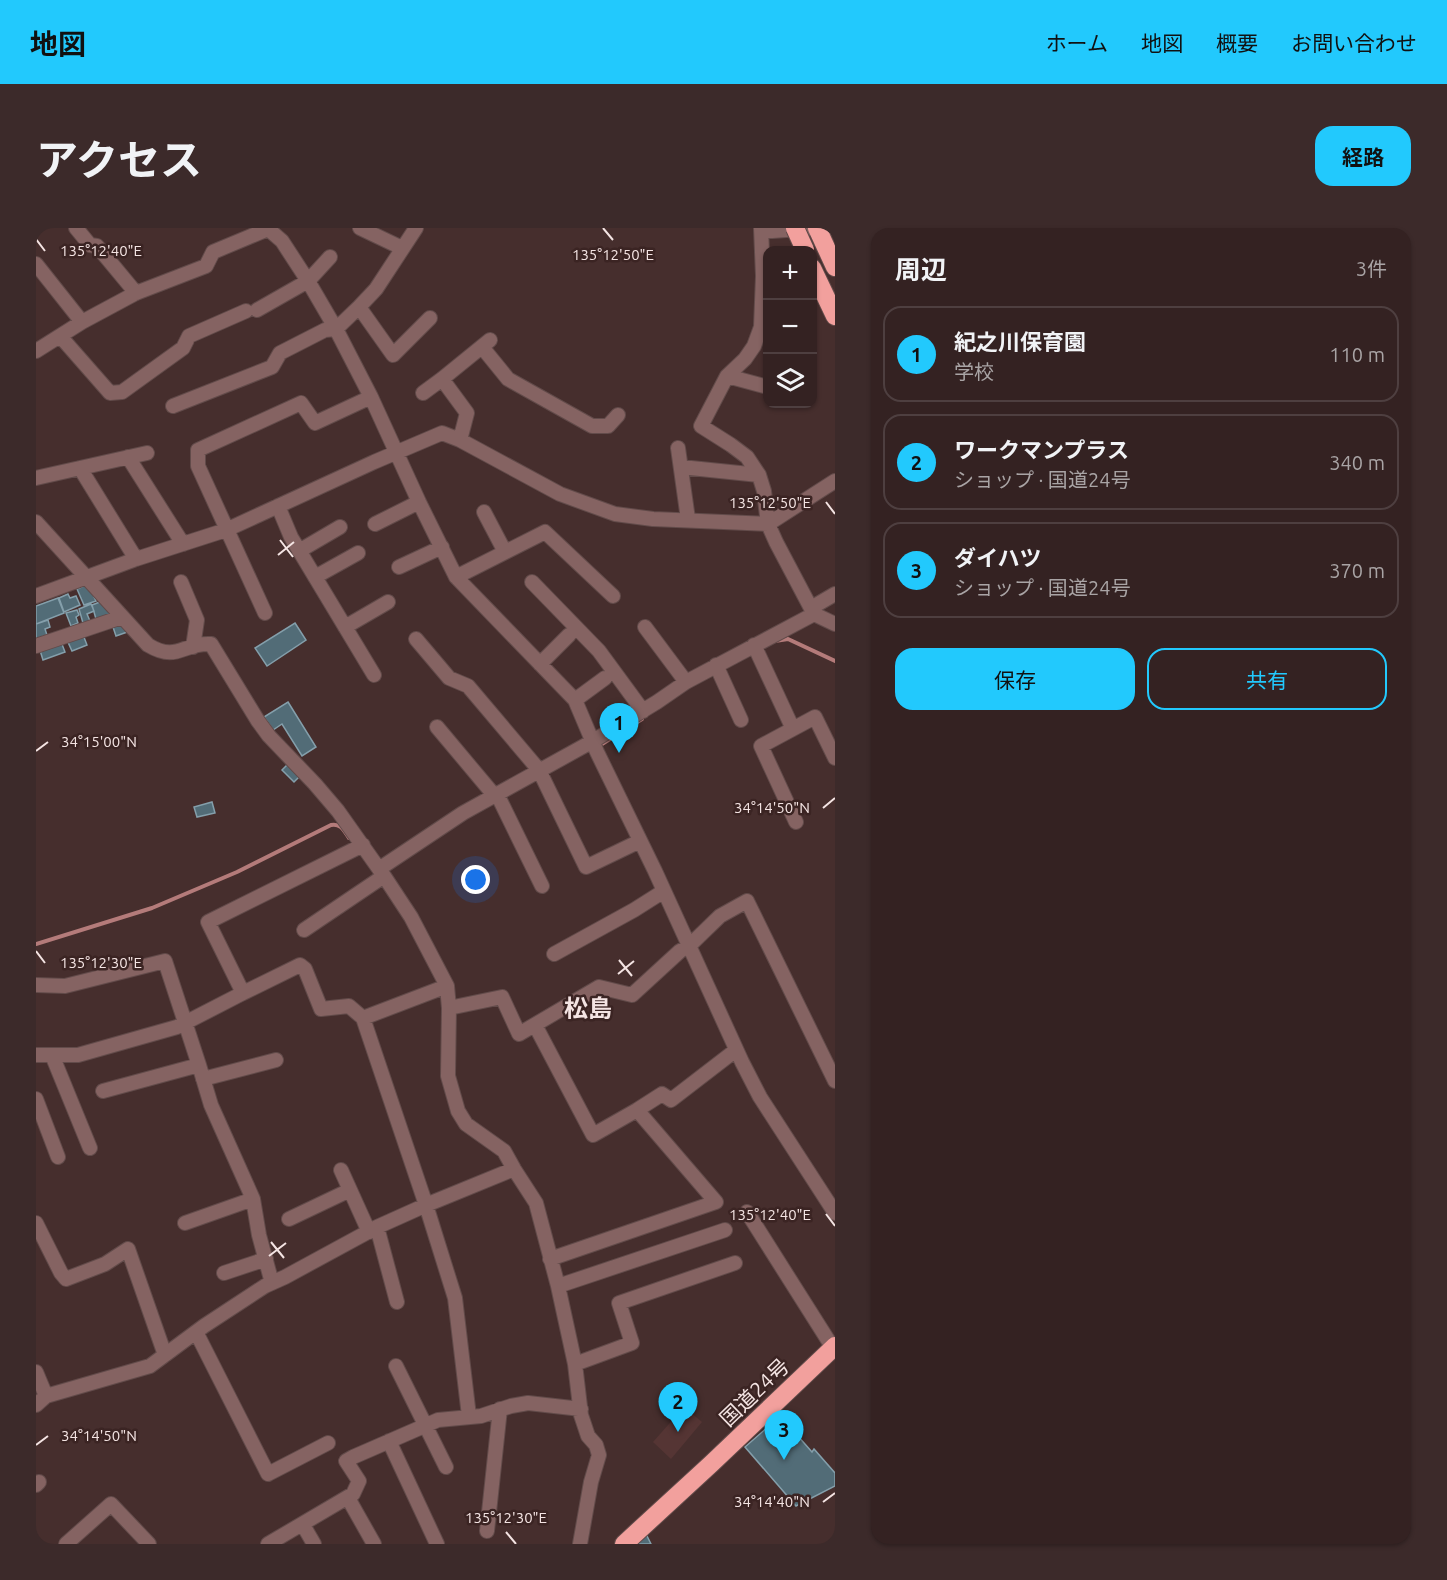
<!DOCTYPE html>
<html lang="ja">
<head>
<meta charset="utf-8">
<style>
	:root { --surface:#342222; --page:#3c2a2a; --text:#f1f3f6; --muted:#a9a4a5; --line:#4e3f40; --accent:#22c9fd }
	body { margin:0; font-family:Ubuntu,"Noto Sans JP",sans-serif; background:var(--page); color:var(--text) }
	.controls { position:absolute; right:18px; top:18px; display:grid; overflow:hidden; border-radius:12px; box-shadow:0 2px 4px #0004 }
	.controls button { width:54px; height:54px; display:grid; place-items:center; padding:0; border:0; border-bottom:2px solid var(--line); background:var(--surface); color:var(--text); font:30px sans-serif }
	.you { position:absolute; left:440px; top:652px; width:21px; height:21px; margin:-15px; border:4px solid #fff; border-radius:50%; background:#1a73e8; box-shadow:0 0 0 9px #1a73e833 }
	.badge { display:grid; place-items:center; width:39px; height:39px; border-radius:50%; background:var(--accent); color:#111; font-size:20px; font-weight:700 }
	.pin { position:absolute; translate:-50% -50px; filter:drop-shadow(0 2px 3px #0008) }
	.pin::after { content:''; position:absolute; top:32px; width:21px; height:18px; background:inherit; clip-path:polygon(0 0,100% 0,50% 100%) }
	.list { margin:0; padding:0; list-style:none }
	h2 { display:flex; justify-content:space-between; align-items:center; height:78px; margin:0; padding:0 24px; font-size:26px }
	h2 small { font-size:20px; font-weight:400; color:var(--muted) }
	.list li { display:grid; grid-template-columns:39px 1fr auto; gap:18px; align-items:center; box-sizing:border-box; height:96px; margin:0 12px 12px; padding:0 12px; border:2px solid var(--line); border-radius:18px }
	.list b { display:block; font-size:22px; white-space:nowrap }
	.list p { margin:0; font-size:20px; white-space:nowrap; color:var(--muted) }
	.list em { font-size:20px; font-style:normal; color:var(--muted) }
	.actions { display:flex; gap:12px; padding:18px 24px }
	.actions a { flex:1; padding:14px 0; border:2px solid var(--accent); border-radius:18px; text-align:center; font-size:21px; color:var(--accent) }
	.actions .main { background:var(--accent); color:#111 }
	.icon { flex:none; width:33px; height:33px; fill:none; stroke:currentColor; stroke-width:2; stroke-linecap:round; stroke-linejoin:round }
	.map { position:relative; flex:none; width:799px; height:1316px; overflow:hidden; border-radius:18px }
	header { display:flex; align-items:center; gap:36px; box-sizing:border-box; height:84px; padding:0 30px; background:var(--accent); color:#111 }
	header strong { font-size:28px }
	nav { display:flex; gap:33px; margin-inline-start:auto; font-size:21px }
	.intro { display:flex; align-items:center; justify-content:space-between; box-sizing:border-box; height:144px; padding:0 36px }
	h1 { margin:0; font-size:42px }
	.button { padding:15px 27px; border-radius:18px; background:var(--accent); color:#111; font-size:21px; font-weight:700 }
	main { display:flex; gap:36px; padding:0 36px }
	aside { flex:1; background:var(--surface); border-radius:18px; box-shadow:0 2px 4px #0004 }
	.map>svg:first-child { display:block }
	.built { fill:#553534 }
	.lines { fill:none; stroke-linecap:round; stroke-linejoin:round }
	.stream { stroke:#b47b7a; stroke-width:4 }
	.building { fill:#526c77; stroke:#849fab; stroke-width:1.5 }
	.minor-casing { stroke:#624b4a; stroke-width:16 }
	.highway-casing { stroke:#624b4a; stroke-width:20 }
	.minor { stroke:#856362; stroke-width:14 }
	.highway { stroke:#f2a09d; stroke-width:18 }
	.highway-bridge-casing { stroke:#624b4a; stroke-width:20; stroke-linecap:butt }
	.highway-bridge { stroke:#f2a09d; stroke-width:18 }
	.ticks { fill:none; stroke:#f4e4e3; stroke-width:2 }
	.labels { text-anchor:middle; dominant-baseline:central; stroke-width:5; stroke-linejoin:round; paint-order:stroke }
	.street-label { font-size:21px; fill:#f4e4e3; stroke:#3b2423 }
	.quarter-label { font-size:24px; font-weight:bold; fill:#f4e4e3; stroke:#3b2423 }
	.ticks-label { font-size:15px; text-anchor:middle; fill:#f4e4e3; stroke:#3b2423; stroke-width:5; stroke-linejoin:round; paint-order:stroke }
</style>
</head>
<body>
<header>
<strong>地図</strong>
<nav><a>ホーム</a><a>地図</a><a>概要</a><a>お問い合わせ</a></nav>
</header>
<div class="intro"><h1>アクセス</h1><a class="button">経路</a></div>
<main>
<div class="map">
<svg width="799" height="1316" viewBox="0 0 799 1316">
	<rect width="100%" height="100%" fill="#462e2d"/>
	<!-- built -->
	<path class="built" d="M648,1179L666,1194L635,1231L617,1214Z"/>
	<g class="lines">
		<!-- stream -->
		<path class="stream" d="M739,413L752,411L799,433
			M566,516L606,491
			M0,716L116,680L201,644L295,597C305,595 308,603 313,610"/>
	</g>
	<!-- building -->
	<path class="building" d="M52,356L60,373L48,377L41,361Z
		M32,366L34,370L40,368L44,377L28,384L23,370Z
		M22,370L28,385L0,396V378Z
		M69,372L74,387L60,391L56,377Z
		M55,376L58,383L51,386L54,393L47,395L43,381Z
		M41,382L43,387L40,389L42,395L35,398L30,385Z
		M12,392L14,399L9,401L11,407L0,411V396Z
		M88,392L94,403L80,408L76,396Z
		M259,395L270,412L231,438L219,420Z
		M46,404L51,417L36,423L31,412Z
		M24,411L29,424L7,432L3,419Z
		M252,474L280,519L266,528L246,496L237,502L228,489Z
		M254,534L266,546L258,554L246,542Z
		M176,574L179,585L161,589L158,579Z
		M741,1191L751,1202L754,1199L776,1224L778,1221L799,1245V1258L760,1278L709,1219Z
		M610,1306L615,1316H600Z"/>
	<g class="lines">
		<!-- minor casing -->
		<g class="minor-casing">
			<path id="minor" d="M40,0L54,17L61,18L100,65
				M231,0L246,13L272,53L300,101L335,169L383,274L420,349L539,472L561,524L619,643L706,834L724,869L799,985
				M324,0L366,20
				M725,0L727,48L725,99L718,118L709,131L691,148L665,198L695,217L711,229L723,247L728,263L732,296L740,314L778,386L799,396
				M797,0H799
				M726,2L736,3L778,0
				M0,36L46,94
				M323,79L357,127L394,90
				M221,82L272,53L294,29
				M24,108L74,165L86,164L147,120L153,108L210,83
				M446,119L472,151L556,198H572L582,187
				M0,123L46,94L100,65L170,38L177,24L232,1
				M691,148L732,159
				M406,151L431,185L424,212
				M387,165L406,151L454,112
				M137,178L236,139L244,125L289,102L300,101L323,79L340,61L380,0
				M642,220L652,291
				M92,229L147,316
				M645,239L723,247
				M44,240L100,331
				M0,250L111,225
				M242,278L255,309L338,447
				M448,284L469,324
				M0,294L112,417C142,435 147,414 175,416L222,493L233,508L279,556L302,583L348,648L375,689L411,758L413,780L412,848L422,883L430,896L468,923L478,941L500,975L522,1058L539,1136L545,1187L552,1208L560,1217L563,1227L555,1254L544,1316
				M339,296L383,274
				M263,323L304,299
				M363,339L406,319
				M279,349L322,325
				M420,349L509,304L577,368
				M145,354L161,392L157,419
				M496,354L563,423L607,483
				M0,368L100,331L190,302L338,234L406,205L424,212L524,266L579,286L617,291L732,296L799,253
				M775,380L799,366
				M229,385L162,238V222L265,175L279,195L335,169
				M309,399L352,374
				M609,399L650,454
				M380,411L413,450L432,458L503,542L550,639L604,613
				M718,417L757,501
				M0,418L86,389
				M504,436L533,407
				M680,437L705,492
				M539,472L569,450
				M401,499L458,567
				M461,566L506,658
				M760,594L725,518L779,489L799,530
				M343,641L427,585L557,513L621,474L650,454L778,386
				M268,702L348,648
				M518,726L598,682L628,663
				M0,757L29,758L129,733L163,837
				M207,765L264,737L269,741L285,781L313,778L327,790L411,758
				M413,780L466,769L483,806L563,759L596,767L644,723L653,718L684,688L711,673L799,853
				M327,790L390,977L419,1070L433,1188
				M499,797L557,907L601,882L626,866L635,872L700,822
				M0,827H42L141,799L207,765L172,694L327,617
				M16,827L54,920
				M167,851L240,832
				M67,863L163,837L175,877L217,971L223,1007L236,1055
				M0,871L22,929
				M305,942L333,1004
				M711,984L797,1120
				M253,991L314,962
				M0,995L25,1045L30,1051L69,1036L92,1021L129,1127
				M149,995L217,971
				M341,999L361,1074
				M514,1031L680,974L601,882
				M188,1045L230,1031
				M522,1058L689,1002
				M160,1104L232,1246L292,1215
				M539,1136L596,1115L583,1075L699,1035
				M360,1138L410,1239
				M0,1144L10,1168
				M0,1177L10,1168L114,1138L168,1098L229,1058L249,1049L341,999L390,977L478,941
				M353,1213L401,1316
				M0,1257L3,1254
				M312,1270L338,1316
				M267,1297L278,1316
				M451,1303L464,1181
				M30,1316L75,1276L113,1316
				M232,1316L317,1266L323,1253L310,1233L317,1229L402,1192L445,1188L475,1178L492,1175L545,1181"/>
		</g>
		<!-- highway casing -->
		<g class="highway-casing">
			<path id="highway" d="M781,0L799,39
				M776,40L799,88
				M588,1316L675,1236L799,1118"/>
		</g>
		<!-- minor -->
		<use href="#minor" class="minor"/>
		<!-- highway -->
		<use href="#highway" class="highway"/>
		<!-- highway-bridge casing -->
		<g class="highway-bridge-casing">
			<path id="highway-bridge" d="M759,0L769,22"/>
		</g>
		<!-- highway-bridge -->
		<use href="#highway-bridge" class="highway-bridge"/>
	</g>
	<!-- ticks -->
	<path class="ticks" d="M567,0L577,12M0,11L9,23M790,274L799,286M244,312L257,329M242,327L258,314M0,523L12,514M787,580L799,570M0,723L9,735M583,732L596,748M582,746L598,733M790,986L799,998M235,1014L248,1030M233,1028L250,1015M0,1217L12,1208M787,1274L799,1265M470,1304L480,1316"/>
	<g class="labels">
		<!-- street labels -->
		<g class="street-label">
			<text transform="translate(718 1164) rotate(-44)">国道24号</text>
		</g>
		<!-- quarter labels -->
		<g class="quarter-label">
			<text x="552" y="780">松島</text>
		</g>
	</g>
	<g class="ticks-label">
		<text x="65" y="28">135°12'40"E</text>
		<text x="577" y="32">135°12'50"E</text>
		<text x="734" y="280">135°12'50"E</text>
		<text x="63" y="519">34°15'00"N</text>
		<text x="736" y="585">34°14'50"N</text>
		<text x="65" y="740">135°12'30"E</text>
		<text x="734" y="992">135°12'40"E</text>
		<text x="63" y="1213">34°14'50"N</text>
		<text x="736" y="1279">34°14'40"N</text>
		<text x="470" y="1295">135°12'30"E</text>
	</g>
</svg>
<div class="controls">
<button>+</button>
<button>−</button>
<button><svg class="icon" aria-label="layers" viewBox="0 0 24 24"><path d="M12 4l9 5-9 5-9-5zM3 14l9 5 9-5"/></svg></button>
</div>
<div class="you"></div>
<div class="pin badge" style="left:583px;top:525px">1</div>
<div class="pin badge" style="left:642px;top:1204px">2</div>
<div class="pin badge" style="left:748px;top:1232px">3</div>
</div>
<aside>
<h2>周辺<small>3件</small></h2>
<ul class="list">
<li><span class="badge">1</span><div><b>紀之川保育園</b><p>学校</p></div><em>110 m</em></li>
<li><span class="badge">2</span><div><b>ワークマンプラス</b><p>ショップ · 国道24号</p></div><em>340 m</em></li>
<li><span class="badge">3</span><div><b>ダイハツ</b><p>ショップ · 国道24号</p></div><em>370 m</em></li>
</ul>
<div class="actions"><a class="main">保存</a><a>共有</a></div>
</aside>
</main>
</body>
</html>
